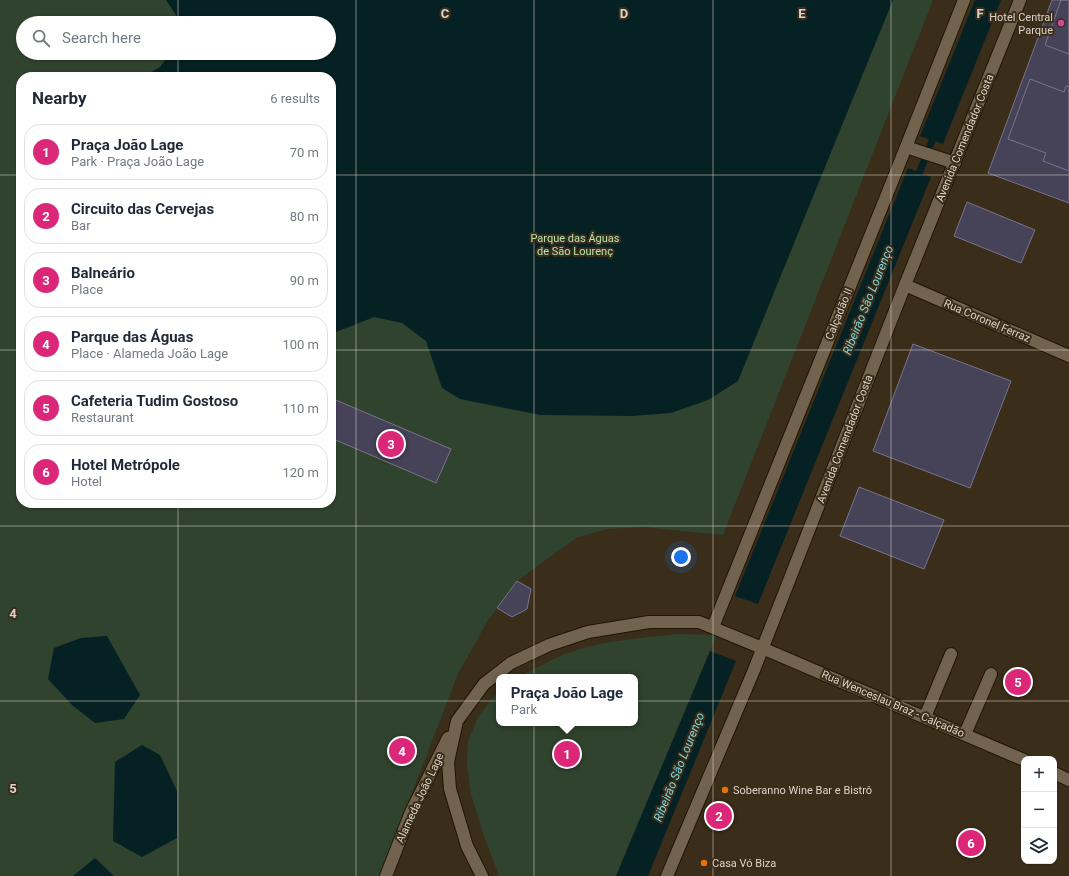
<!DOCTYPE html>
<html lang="en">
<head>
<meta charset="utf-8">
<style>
	:root { --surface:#fff; --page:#f6f6f7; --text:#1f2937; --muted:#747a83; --line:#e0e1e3; --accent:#db2777 }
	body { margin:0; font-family:Roboto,sans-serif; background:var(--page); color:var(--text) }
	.controls { position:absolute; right:12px; bottom:12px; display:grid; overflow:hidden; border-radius:8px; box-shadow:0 1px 3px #0004 }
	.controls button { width:36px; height:36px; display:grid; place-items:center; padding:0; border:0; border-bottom:1px solid var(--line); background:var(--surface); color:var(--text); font:20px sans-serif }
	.you { position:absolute; left:681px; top:557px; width:14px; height:14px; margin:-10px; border:3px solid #fff; border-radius:50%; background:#1a73e8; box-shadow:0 0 0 6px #1a73e833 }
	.badge { display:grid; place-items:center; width:26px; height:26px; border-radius:50%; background:var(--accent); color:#fff; font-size:13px; font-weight:700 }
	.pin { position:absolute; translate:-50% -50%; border:2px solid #fff; box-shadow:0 1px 4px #0006 }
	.popup { position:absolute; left:496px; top:674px; width:142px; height:52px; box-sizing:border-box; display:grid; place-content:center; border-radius:8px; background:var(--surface); filter:drop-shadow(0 1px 3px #0005); font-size:13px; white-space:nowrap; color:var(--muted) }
	.popup b { font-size:15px; color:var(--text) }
	.popup::after { content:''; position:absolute; left:50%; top:100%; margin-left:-8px; border:8px solid transparent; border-top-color:var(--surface) }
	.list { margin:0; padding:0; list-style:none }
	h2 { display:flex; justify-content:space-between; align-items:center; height:52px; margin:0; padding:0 16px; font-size:17px }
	h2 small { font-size:13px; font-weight:400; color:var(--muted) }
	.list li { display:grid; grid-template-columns:26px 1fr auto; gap:12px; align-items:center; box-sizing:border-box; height:56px; margin:0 8px 8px; padding:0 8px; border:1px solid var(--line); border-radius:16px }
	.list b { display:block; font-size:15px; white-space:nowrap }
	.list p { margin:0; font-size:13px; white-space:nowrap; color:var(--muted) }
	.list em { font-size:13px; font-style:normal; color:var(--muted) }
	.icon { flex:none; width:22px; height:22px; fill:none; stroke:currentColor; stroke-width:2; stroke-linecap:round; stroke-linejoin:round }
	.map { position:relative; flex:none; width:1069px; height:876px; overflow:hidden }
	.search { position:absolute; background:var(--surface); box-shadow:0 1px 3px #0004; left:16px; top:16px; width:320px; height:44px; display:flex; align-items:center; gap:10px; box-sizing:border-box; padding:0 14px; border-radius:22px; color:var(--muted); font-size:15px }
	.panel { position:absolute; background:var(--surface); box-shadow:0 1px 3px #0004; left:16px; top:72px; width:320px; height:436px; border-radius:16px }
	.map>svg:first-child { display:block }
	.green { fill:#30432e; fill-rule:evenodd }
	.water { fill:#062123 }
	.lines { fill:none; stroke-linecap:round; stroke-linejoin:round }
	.stream { stroke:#062123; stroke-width:7 }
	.building { fill:#464257; stroke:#78748c }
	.minor-casing { stroke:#211503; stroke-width:14 }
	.minor { stroke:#71634e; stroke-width:12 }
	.grid { fill:none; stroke:#ddd5c9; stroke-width:1; stroke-opacity:0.55 }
	.hotel-dot { fill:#d1479c; stroke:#3a2d1a; stroke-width:1.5 }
	.food-dot { fill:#e8710a; stroke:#3a2d1a; stroke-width:1.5 }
	.labels { text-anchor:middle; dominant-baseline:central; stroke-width:4; stroke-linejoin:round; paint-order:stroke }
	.poi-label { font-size:11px; fill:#ddd5c9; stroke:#3a2d1a; text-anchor:start }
	.street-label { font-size:11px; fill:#ddd5c9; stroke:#3a2d1a }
	.park-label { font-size:11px; fill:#b6e3b0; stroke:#3a2d1a }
	.water-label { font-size:12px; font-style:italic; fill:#80d6de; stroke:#3a2d1a }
	.grid-label { font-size:13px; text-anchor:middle; font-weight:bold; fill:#ddd5c9; stroke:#3a2d1a; stroke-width:4; stroke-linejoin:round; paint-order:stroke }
</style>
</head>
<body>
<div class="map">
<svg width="1069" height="876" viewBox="0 0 1069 876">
	<rect width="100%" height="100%" fill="#3a2d1a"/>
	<!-- green -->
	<path class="green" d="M0,0H933L723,535L644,527L607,529L576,538L517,581L487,622L458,674L380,876H0ZM23,23H329V53H23ZM21,77H331V503H21Z
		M677,634L717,635L616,876H499L484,836L471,794L467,766L468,742L478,717L494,696L499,692V723H635V677H518C537,668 555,657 574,651C607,640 643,638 677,634Z"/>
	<!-- water -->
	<path class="water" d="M166,0H893L738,381L708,400L671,413L632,416L540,415L460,399L442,388L426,341L402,323L374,317L331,334V77H143L160,67L170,53H329V23H174L176,15Z
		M975,0H1001L943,144L920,136Z
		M908,168L931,177L758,604L735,596Z
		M107,636L140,695L124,719L95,723L72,705L48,679L54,648L81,638Z
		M710,651L736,661L648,876H616Z
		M142,745L160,755L177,791V838L142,857L113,841L115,762Z
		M95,858L114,876H73Z"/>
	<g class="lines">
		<!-- stream -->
		<path class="stream" d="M916,181L936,131"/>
	</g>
	<!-- building -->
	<path class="building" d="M1052,0H1069V203L988,173Z
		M1061,0H1069V54L1045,45Z
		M1030,79L1064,92L1066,86L1069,87V171L1043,161L1046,153L1008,139Z
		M967,202L1035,230L1021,263L954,236Z
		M913,344L1011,381L970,488L873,451Z
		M331,398L451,449L436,483L331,438Z
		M859,487L944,520L924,569L840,536Z
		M517,581L531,589L527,609L512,617L497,608Z"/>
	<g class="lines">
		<!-- minor casing -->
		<g class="minor-casing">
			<path id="minor" d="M906,147L955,163
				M905,285L1069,356
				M713,627L906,147L964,0
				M925,717L951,654
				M965,734L991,674
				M1054,773L1069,780
				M386,876L411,812L448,738
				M482,876L467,846L450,789L448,762L457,721L484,684L511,663L549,645L588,632L649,622H699L762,648L1024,760
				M667,876L754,670L905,285L1020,0"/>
		</g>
		<!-- minor -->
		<use href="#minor" class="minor"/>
	</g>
	<!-- grid -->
	<path class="grid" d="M178,0V23M356,0V876M534,0V876M713,0V876M891,0V876M178,53V77M0,175H21M331,175H1069M0,350H21M331,350H1069M178,503V876M0,526H1069M0,701H1069"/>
	<!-- markers -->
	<circle class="hotel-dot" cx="1061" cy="23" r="4"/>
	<g class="food-dot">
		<circle cx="725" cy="790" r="4"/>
		<circle cx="704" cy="863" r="4"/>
	</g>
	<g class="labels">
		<!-- poi labels -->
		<g class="poi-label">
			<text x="1053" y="17" text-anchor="end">Hotel Central<tspan x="1053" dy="13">Parque</tspan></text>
			<text x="733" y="790">Soberanno Wine Bar e Bistrô</text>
			<text x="712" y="863">Casa Vó Biza</text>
		</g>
		<!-- street labels -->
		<g class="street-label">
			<text transform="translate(965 138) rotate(-68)">Avenida Comendador Costa</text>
			<text transform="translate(839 314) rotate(-68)">Calçadão II</text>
			<text transform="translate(987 321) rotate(23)">Rua Coronel Ferraz</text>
			<text transform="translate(845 439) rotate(-69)">Avenida Comendador Costa</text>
			<text transform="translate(893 704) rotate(23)">Rua Wenceslau Braz - Calçadão</text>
			<text transform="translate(420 798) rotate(-65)">Alameda João Lage</text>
		</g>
		<!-- park labels -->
		<g class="park-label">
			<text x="575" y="238">Parque das Águas<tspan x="575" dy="13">de São Lourenç</tspan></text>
		</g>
		<!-- water labels -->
		<g class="water-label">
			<text transform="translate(868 300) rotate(-68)">Ribeirão São Lourenço</text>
			<text transform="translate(679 767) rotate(-68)">Ribeirão São Lourenço</text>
		</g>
	</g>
	<g class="grid-label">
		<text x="445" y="18">C</text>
		<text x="624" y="18">D</text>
		<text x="802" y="18">E</text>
		<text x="980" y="18">F</text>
		<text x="13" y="618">4</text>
		<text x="13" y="793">5</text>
	</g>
</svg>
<div class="controls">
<button>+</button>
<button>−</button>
<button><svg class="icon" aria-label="layers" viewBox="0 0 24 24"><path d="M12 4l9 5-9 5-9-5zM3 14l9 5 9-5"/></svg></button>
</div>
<div class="you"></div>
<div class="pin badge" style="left:567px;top:754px">1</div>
<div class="popup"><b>Praça João Lage</b>Park</div>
<div class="pin badge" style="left:719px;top:816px">2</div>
<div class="pin badge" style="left:391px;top:444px">3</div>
<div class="pin badge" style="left:402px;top:751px">4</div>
<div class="pin badge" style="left:1018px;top:682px">5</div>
<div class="pin badge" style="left:971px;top:843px">6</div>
<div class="search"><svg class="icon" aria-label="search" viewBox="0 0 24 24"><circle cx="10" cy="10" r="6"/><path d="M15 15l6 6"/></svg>Search here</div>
<section class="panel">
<h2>Nearby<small>6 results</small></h2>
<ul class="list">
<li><span class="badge">1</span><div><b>Praça João Lage</b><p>Park · Praça João Lage</p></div><em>70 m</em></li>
<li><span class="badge">2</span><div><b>Circuito das Cervejas</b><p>Bar</p></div><em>80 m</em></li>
<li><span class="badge">3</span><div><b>Balneário</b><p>Place</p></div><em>90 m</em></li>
<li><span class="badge">4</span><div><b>Parque das Águas</b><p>Place · Alameda João Lage</p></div><em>100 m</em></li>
<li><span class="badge">5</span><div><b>Cafeteria Tudim Gostoso</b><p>Restaurant</p></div><em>110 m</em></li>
<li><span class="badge">6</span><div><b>Hotel Metrópole</b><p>Hotel</p></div><em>120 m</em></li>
</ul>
</section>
</div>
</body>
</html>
